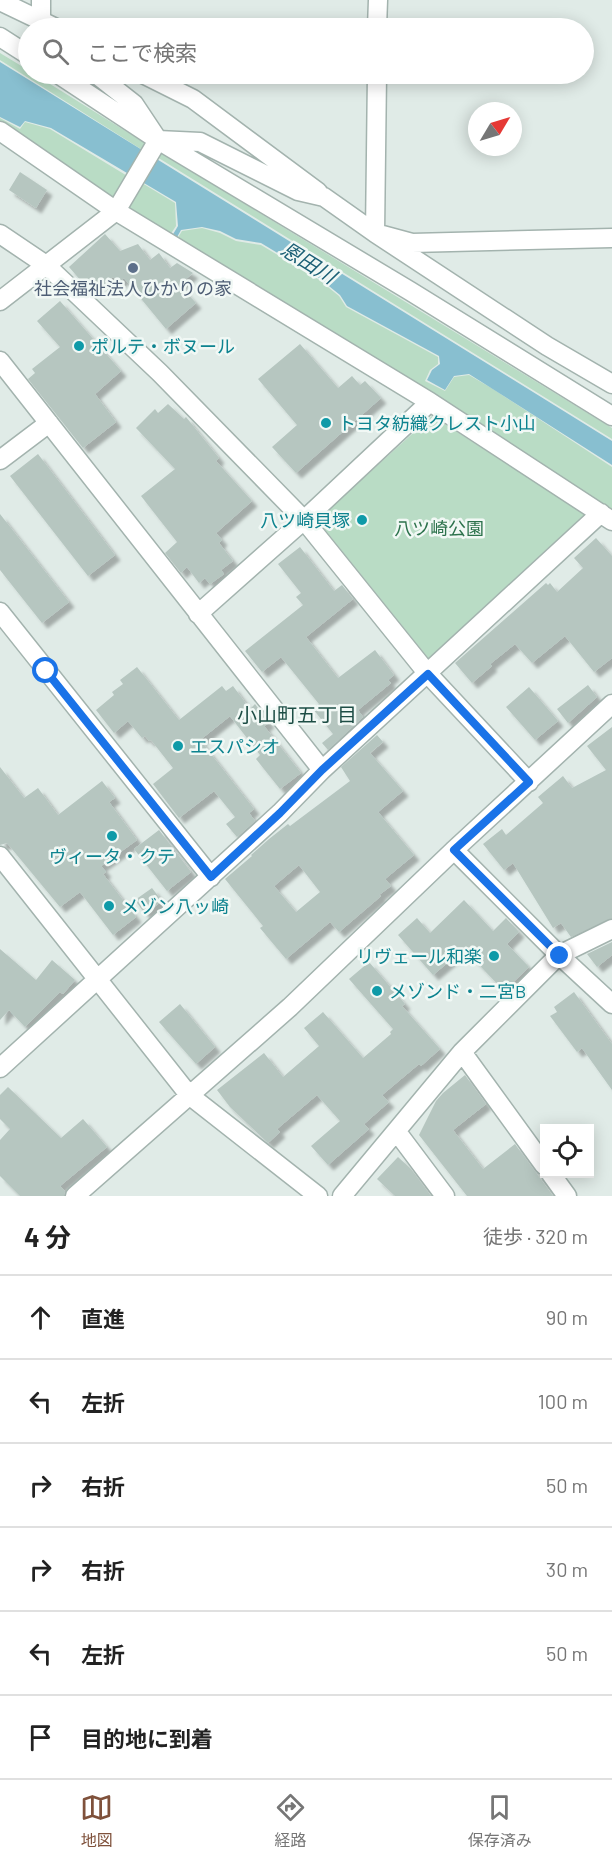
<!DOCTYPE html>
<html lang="ja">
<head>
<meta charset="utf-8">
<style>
	:root { --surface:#fff; --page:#f2f2f2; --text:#222; --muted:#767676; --line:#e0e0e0; --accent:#7f513b }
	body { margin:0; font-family:Barlow,"Noto Sans JP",sans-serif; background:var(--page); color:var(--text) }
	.controls { position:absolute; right:18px; bottom:18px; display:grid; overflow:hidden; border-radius:0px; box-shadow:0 3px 15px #0003 }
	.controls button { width:54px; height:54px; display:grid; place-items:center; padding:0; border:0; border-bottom:2px solid var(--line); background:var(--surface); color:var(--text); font:30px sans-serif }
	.compass { position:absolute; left:468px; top:102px; width:54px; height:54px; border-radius:50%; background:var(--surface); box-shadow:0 3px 15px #0003; rotate:52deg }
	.stop { position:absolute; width:18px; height:18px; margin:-14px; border:4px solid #1a73e8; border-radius:50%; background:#fff }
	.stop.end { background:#1a73e8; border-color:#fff; box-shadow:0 2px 6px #0008 }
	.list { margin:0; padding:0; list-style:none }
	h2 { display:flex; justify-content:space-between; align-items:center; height:78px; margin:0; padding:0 24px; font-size:26px }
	h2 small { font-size:20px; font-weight:400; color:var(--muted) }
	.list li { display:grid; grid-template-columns:39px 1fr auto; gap:18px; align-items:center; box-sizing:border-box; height:84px; padding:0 24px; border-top:2px solid var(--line) }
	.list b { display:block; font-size:22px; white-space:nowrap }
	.list em { font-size:20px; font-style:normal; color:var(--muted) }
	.icon { flex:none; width:33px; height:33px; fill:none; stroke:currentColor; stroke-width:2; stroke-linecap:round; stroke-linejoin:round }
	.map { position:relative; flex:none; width:612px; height:1196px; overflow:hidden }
	.search { position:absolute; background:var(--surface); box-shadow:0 3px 15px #0003; left:18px; right:18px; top:18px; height:66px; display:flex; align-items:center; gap:15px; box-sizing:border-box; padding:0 21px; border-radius:33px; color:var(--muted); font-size:22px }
	.sheet { height:582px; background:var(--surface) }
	nav { display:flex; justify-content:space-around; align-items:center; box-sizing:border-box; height:84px; border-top:2px solid var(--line); background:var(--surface); font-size:16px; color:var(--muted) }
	nav a { display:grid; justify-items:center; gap:3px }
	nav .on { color:var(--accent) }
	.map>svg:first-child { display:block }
	.green { fill:#b9dcc5 }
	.water { fill:#88bfd0 }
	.building { fill:#b6c6c0; fill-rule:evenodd; filter:url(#shadow) }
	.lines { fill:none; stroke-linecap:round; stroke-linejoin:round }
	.minor-casing { stroke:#a3b3ae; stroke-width:21 }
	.minor { stroke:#fff; stroke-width:18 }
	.route { stroke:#1a73e8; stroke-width:8 }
	.service-dot { fill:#5c6f8a; stroke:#f1f8f5; stroke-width:2 }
	.culture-dot { fill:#0f9aa8; stroke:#f1f8f5; stroke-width:2 }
	.labels { text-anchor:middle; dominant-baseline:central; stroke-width:5; stroke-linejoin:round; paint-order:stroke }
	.service-label { font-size:18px; fill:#4e5e75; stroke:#f1f8f5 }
	.culture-label { font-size:18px; fill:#0d838f; stroke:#f1f8f5; text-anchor:start }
	.park-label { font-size:18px; fill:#2c724c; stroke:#f1f8f5 }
	.water-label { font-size:20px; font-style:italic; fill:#1c6076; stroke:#f1f8f5 }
	.neighbourhood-label { font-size:20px; fill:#1d4d45; stroke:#f1f8f5 }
</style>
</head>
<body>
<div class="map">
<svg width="612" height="1196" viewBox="0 0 612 1196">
	<defs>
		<filter id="shadow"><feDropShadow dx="5.5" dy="5.5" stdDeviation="1.5" flood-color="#0004"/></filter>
	</defs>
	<rect width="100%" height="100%" fill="#e0ebe7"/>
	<!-- green -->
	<path class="green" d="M0,53L28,70V74H34L148,145L144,151L0,60Z
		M0,118L20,129L25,122L50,129L129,177L114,202L0,126Z
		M160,152L612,428V439L157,157Z
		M142,183L175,203L176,226L170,235L128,208Z
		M202,228L220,233L236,241L261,245L318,279L339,296L346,307L438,357V364L430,370L425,381L445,391L454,377L469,375L493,389L612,467V511L500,436L177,239L182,231Z
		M432,416L585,514L429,659L317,520Z"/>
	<!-- water -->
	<path class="water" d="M0,62L612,441V465L469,374L454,376L445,390L427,380L432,370L440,364L439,356L347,306L340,295L319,278L261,243L236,239L220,231L202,227L181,230L176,239L172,236L178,226L176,202L51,128L25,121L20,127L0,117Z"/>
	<!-- building -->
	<path class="building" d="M20,172L47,190L36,208L9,190Z
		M105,234L120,251L138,244L150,260L159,253L170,268L177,263L193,273L179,285L196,303L166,329L124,278L119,283L113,277L103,286L99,281L89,290L69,267Z
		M60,301L121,371L95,394L116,422L83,448L28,379L35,373L32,369L60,347L37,321Z
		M300,344L338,388L352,376L360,385L365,381L381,398L296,473L272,447L297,425L258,379Z
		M168,404L184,419L186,417L219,458L216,461L252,501L216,533L222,540L219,543L233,561L221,570L224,574L210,584L205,578L199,583L187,567L181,573L165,553L177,542L141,496L175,469L136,428L155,409L158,413Z
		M38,454L115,555L88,576L10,476Z
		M0,514L69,602L42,623L0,570Z
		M596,538L612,556V658L594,672L565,636L532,663L515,644L490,664L492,666L472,683L455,663L546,583L548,585L550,583L557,592L583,568L574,558Z
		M300,547L334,591L342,585L353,599L306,637L338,678L375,650L394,675L388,680L391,683L358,710L363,717L328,750L322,743L333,734L313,709L319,704L281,657L262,672L245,651L303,605L296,597L301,593L278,564Z
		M137,667L179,720L222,686L226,691L233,686L250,709L255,704L269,723L264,726L301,773L280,789L256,759L260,755L230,716L200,740L254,809L249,813L255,821L237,837L226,824L235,817L214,791L179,818L153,784L173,768L151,740L149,741L145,736L142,738L128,721L114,733L96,710L114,695L112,692L123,684L120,680Z
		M588,685L597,697L568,723L557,709Z
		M529,687L558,721L535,740L506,707Z
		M612,727V918L571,937L561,923L553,928L513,863L504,870L483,844L502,829L506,835L543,803L538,797L563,776L572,788L606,770L587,746Z
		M377,735L383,742L370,753L403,791L378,812L414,855L385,879L391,886L379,895L381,896L339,932L330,922L286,959L260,928L263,926L225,879L252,856L251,855L269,839L288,824L290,826L350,781L341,767ZM299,865L320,892L296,912L274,886Z
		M0,767L24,798L38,788L58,815L102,781L115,798L109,802L137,840L101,866L106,872L103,874L136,917L113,935L80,892L60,907L7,843L0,845Z
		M159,830L191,872L167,891L134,849Z
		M152,888L162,901L145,914L135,900Z
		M464,900L493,931L506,918L519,932L507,944L529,967L504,991L464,949L433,975L398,935L417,918L430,933Z
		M612,942V955L597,967L587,954Z
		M0,949L36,980L52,960L75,980L63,994L60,992L25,1027L9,1010L0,1020Z
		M369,962L405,1004L402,1006L440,1049L421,1066L419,1064L382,1095L389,1102L364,1124L369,1129L328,1165L311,1146L340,1121L317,1095L277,1129L280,1132L268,1143L230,1107L217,1090L264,1053L283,1077L319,1046L304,1028L323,1012L363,1058L391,1034L390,1032L393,1029L349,979Z
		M574,992L612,1044V1090L582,1048L577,1052L550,1016L557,1012L554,1007Z
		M180,1004L215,1047L196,1064L159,1022Z
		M465,1075L486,1104L453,1130L483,1169L515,1144L553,1196H467L419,1135L436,1101L443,1093Z
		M8,1087L61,1138L83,1119L107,1147L60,1186L65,1191L64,1196H20L0,1176V1140L10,1129L0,1119V1095Z
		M398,1157L411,1169L431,1196H395L377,1179Z"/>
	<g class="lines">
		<!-- minor casing -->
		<g class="minor-casing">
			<path id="minor" d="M41,0V21L46,28
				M0,1L56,28
				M377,28L378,0
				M0,37L28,55
				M58,74L158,140L410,291L612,416
				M96,74L134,104L158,140L200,142L298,191L324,197L375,233L412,243L612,238
				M143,74L193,99L318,192
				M377,74L375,233L547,346L612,384
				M0,131L116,211L430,402L612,521
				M0,234L46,265L160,373L304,520L428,674L529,782
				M0,301L116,211L158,140
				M0,361L322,770
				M0,460L49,423
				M0,612L211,877
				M198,614L304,520L430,402
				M454,850L559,955L612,1004
				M0,856L189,1095L318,1196
				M462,1052L544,1165
				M0,1068L280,813L322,770L601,513
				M397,1132L445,1196
				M551,1174L567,1196
				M75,1196L290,1007L454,850L612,704
				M342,1196L462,1052L559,955L612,929"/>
		</g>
		<!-- minor -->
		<use href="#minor" class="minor"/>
	</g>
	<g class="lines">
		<!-- route -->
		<path class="route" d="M46,671L211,877L280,813L322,770L428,674L529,782L454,850L560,956"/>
	</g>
	<!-- markers -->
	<circle class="service-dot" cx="133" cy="268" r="6"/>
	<g class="culture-dot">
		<circle cx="79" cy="346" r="6"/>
		<circle cx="326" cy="423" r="6"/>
		<circle cx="362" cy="520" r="6"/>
		<circle cx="178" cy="746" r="6"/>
		<circle cx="112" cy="836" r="6"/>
		<circle cx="109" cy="906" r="6"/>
		<circle cx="494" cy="956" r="6"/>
		<circle cx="377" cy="991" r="6"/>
	</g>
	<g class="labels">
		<!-- service labels -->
		<g class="service-label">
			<text x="133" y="288">社会福祉法人ひかりの家</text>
		</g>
		<!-- culture labels -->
		<g class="culture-label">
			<text x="91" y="346">ポルテ・ボヌール</text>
			<text x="338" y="423">トヨタ紡織クレスト小山</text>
			<text x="350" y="520" text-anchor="end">八ツ崎貝塚</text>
			<text x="190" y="746">エスパシオ</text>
			<text x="112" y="856" text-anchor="middle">ヴィータ・クテ</text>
			<text x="121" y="906">メゾン八ッ崎</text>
			<text x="482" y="956" text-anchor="end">リヴェール和楽</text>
			<text x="389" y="991">メゾンド・二宮B</text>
		</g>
		<!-- park labels -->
		<g class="park-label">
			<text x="439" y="528">八ツ崎公園</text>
		</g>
		<!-- water labels -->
		<g class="water-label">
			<text transform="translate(309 262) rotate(32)">恩田川</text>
		</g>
		<!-- neighbourhood labels -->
		<g class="neighbourhood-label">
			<text x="297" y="714">小山町五丁目</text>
		</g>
	</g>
</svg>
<div class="controls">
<button><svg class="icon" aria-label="locate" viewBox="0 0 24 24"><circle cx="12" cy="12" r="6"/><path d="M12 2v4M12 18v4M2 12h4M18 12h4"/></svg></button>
</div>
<svg class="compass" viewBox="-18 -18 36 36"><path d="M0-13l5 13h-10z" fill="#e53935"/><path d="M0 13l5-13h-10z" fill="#767676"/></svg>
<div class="stop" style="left:46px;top:671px"></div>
<div class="stop end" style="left:560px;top:956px"></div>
<div class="search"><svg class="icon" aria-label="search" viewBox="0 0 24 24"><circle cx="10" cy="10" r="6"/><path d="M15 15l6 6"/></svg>ここで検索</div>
</div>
<section class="sheet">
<h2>4 分<small>徒歩 · 320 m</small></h2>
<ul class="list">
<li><svg class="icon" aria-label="ahead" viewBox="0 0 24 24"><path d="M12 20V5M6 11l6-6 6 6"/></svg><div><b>直進</b></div><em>90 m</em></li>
<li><svg class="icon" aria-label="left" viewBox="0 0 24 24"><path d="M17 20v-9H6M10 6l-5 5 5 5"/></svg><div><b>左折</b></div><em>100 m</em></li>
<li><svg class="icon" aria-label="right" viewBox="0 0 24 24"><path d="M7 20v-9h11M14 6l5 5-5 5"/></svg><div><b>右折</b></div><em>50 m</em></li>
<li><svg class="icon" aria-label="right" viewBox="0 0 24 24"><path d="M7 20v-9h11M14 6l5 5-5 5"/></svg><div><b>右折</b></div><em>30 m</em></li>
<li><svg class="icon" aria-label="left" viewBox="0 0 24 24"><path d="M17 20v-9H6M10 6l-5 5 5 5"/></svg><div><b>左折</b></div><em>50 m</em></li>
<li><svg class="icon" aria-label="arrive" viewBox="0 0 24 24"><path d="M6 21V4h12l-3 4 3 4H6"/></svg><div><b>目的地に到着</b></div></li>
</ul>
</section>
<nav>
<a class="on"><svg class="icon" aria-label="map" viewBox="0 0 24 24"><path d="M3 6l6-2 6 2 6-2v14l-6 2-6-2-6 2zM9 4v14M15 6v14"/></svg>地図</a>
<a><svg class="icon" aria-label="directions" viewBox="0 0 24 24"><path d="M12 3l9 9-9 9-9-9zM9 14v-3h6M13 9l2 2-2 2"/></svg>経路</a>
<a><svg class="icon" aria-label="saved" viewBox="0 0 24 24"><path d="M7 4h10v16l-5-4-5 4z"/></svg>保存済み</a>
</nav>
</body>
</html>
